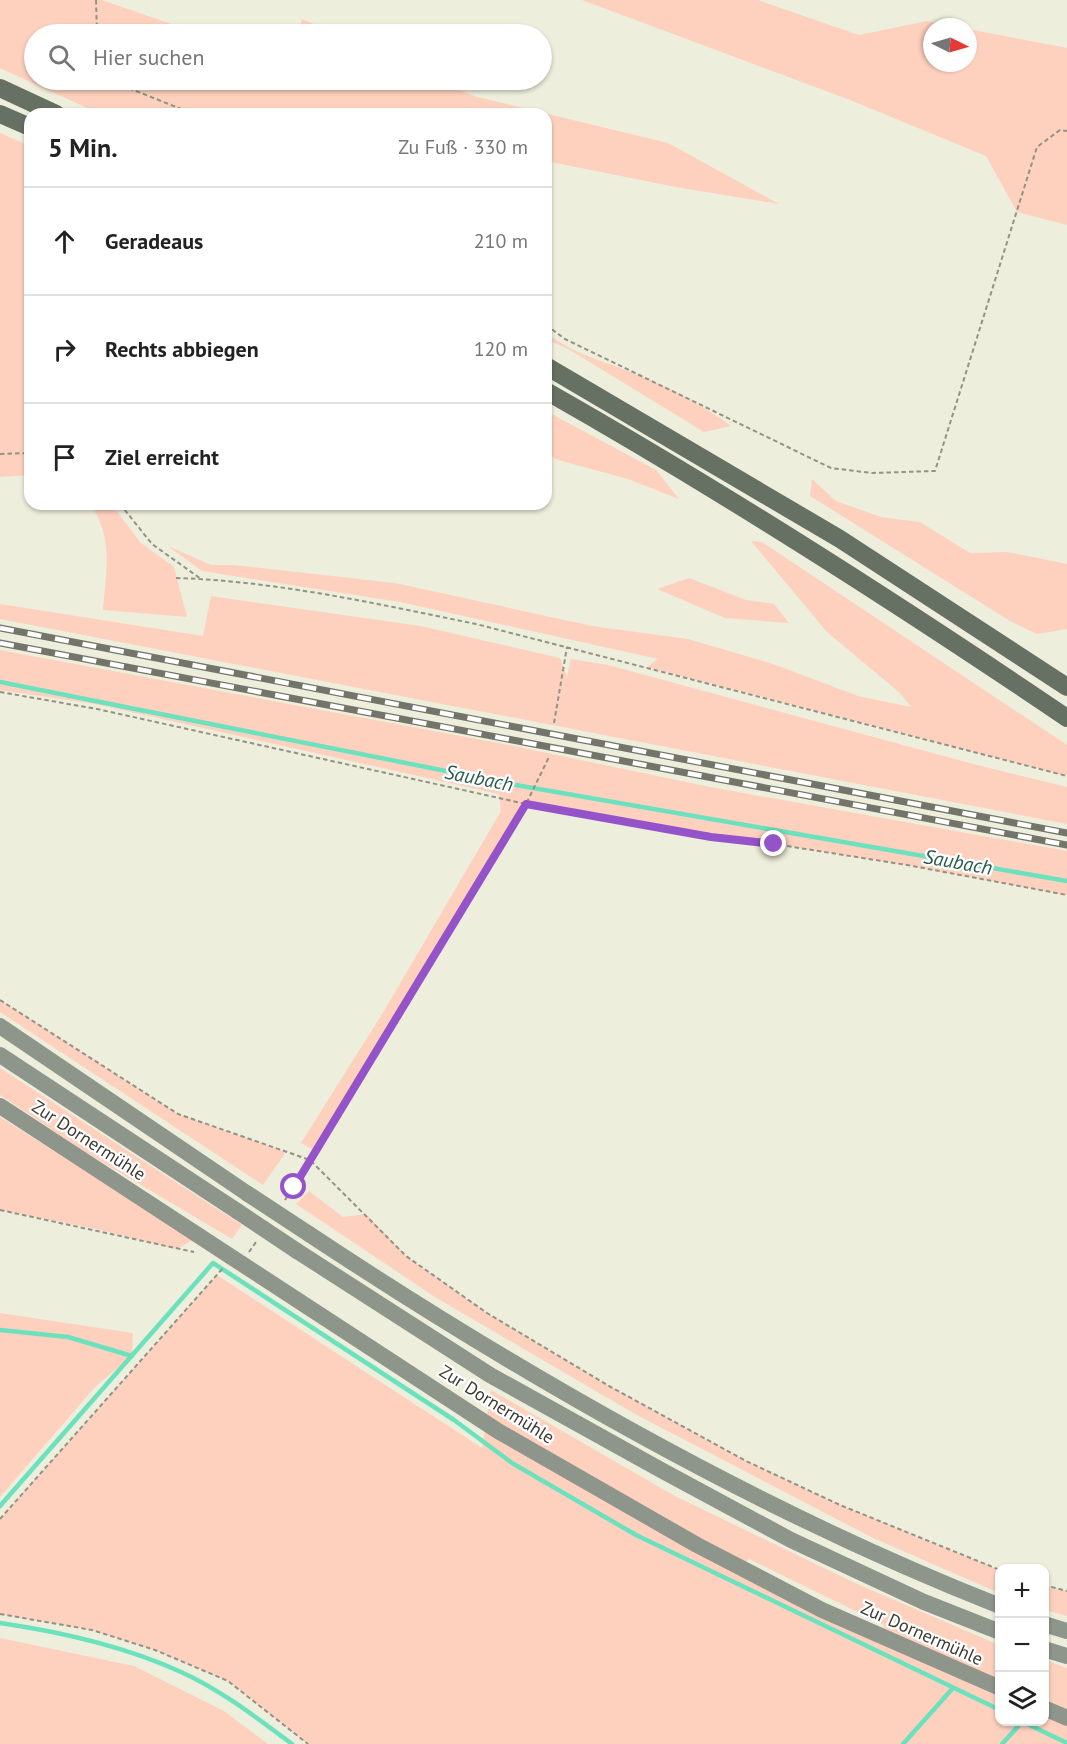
<!DOCTYPE html>
<html lang="de">
<head>
<meta charset="utf-8">
<style>
	:root { --surface:#fff; --page:#f6f6f6; --text:#222; --muted:#767676; --line:#e0e0e0 }
	body { margin:0; font-family:"PT Sans",sans-serif; background:var(--page); color:var(--text) }
	.controls { position:absolute; right:18px; bottom:18px; display:grid; overflow:hidden; border-radius:12px; box-shadow:0 2px 4px #0004 }
	.controls button { width:54px; height:54px; display:grid; place-items:center; padding:0; border:0; border-bottom:2px solid var(--line); background:var(--surface); color:var(--text); font:30px sans-serif }
	.compass { position:absolute; left:923px; top:18px; width:54px; height:54px; border-radius:50%; background:var(--surface); box-shadow:0 2px 4px #0004; rotate:95deg }
	.stop { position:absolute; width:18px; height:18px; margin:-14px; border:4px solid #9453c8; border-radius:50%; background:#fff }
	.stop.end { background:#9453c8; border-color:#fff; box-shadow:0 2px 6px #0008 }
	.list { margin:0; padding:0; list-style:none }
	h2 { display:flex; justify-content:space-between; align-items:center; height:78px; margin:0; padding:0 24px; font-size:26px }
	h2 small { font-size:20px; font-weight:400; color:var(--muted) }
	.list li { display:grid; grid-template-columns:39px 1fr auto; gap:18px; align-items:center; box-sizing:border-box; height:108px; padding:0 24px; border-top:2px solid var(--line) }
	.list b { display:block; font-size:22px; white-space:nowrap }
	.list em { font-size:20px; font-style:normal; color:var(--muted) }
	.icon { flex:none; width:33px; height:33px; fill:none; stroke:currentColor; stroke-width:2; stroke-linecap:round; stroke-linejoin:round }
	.map { position:relative; flex:none; width:1067px; height:1744px; overflow:hidden }
	.search { position:absolute; background:var(--surface); box-shadow:0 2px 4px #0004; left:24px; top:24px; width:528px; height:66px; display:flex; align-items:center; gap:15px; box-sizing:border-box; padding:0 21px; border-radius:33px; color:var(--muted); font-size:22px }
	.panel { position:absolute; background:var(--surface); box-shadow:0 2px 4px #0004; left:24px; top:108px; width:528px; height:402px; border-radius:18px }
	.map>svg:first-child { display:block }
	.green { fill:#fed1be; fill-rule:evenodd }
	.lines { fill:none; stroke-linecap:round; stroke-linejoin:round }
	.stream { stroke:#6be1be; stroke-width:4.5 }
	.path { stroke:#929386; stroke-width:2; stroke-dasharray:4.5 3; stroke-linecap:butt }
	.secondary { stroke:#8e968c; stroke-width:16 }
	.highway { stroke:#667063; stroke-width:18 }
	.rail-casing { stroke:#74756a; stroke-width:7 }
	.rail { stroke:#fff; stroke-width:4.5; stroke-dasharray:14; stroke-linecap:butt }
	.secondary-bridge { stroke:#8e968c; stroke-width:16 }
	.route { stroke:#9453c8; stroke-width:8 }
	.labels { text-anchor:middle; dominant-baseline:central; stroke-width:4.5; stroke-linejoin:round; paint-order:stroke }
	.street-label { font-size:18px; fill:#3b3b34; stroke:#fff }
	.water-label { font-size:20px; font-style:italic; fill:#295b4c; stroke:#fff }
</style>
</head>
<body>
<div class="map">
<svg width="1067" height="1744" viewBox="0 0 1067 1744">
	<rect width="100%" height="100%" fill="#edeedb"/>
	<!-- green -->
	<path class="green" d="M0,0H102L200,34H34V80H437L474,96L668,143L779,204L681,188L546,161V114H100L0,68Z
		M582,0H758L859,35L927,21L957,27H932V63H968V29L1067,48V225L1017,212L986,156L850,100Z
		M302,19L337,34H298Z
		M0,133L30,146V475L0,477Z
		M546,333C576,355 600,360 634,373C667,386 703,405 731,426L704,432L570,350L546,339Z
		M546,411L656,470L679,499L628,479L558,460L546,453Z
		M812,479L836,501L881,517L920,522L970,553L1007,552L1067,564V629L1037,634L1010,621L810,496Z
		M90,504H111L141,543L174,567L187,617L103,610C106,571 114,538 90,504Z
		M751,541L762,542L1067,745V776L647,667L658,659L400,602L202,571L168,546L211,565H234L395,583L592,626L688,639L773,664L858,696L911,707L900,693L827,632Z
		M689,578L746,600L774,604L789,623L725,618L657,589Z
		M211,596L421,626L560,658L567,677L571,659L608,665L977,765L1067,787V824L0,619V604L203,636Z
		M0,650L509,745L710,787L1067,851V895L907,865L774,844L711,837L526,804L316,1151L301,1143L384,1011L501,811L499,794L95,704L0,690Z
		M0,1000L178,1114L286,1152L263,1185L0,1012Z
		M0,1068L242,1225L232,1239L87,1153L0,1095Z
		M0,1117L195,1239L176,1249L96,1229L0,1210Z
		M309,1191L343,1217L366,1214L406,1256L487,1313L609,1386L746,1461L840,1505L999,1570V1593L871,1537L635,1414L435,1297L296,1204Z
		M217,1275L482,1448L491,1390L675,1496L855,1583L999,1645L1000,1722H1044L1045,1660L1067,1668V1744H308L228,1681L155,1650L92,1630L0,1614V1519ZM749,1559L884,1625L881,1635L741,1567Z
		M0,1313L133,1333L132,1356L95,1387L0,1497Z
		M1044,1585L1067,1591V1616L1045,1610Z
		M0,1638L134,1666L224,1711L268,1744H0Z"/>
	<g class="lines">
		<!-- stream -->
		<path class="stream" d="M0,682L516,785L1067,881
			M0,1330L68,1337L132,1356
			M0,1506L213,1263L454,1420L512,1463L636,1535L1000,1710
			M0,1623C62,1632 124,1646 181,1672C221,1690 257,1718 292,1744
			M1023,1722L1067,1743
			M903,1744L953,1688
			M1002,1744L1022,1722"/>
		<!-- path -->
		<path class="path" d="M96,0L97,34
			M108,80L194,114
			M546,325L565,339L831,468L872,473L935,471L1037,147L1060,130L1067,131
			M0,454L30,453
			M120,504L152,544L201,579
			M176,578C276,581 378,604 476,624L1067,776
			M0,692L97,709L526,804L711,837L774,844L907,865L1067,895
			M554,723L567,647
			M0,1000L178,1114L310,1160L406,1256L487,1313L609,1386L746,1461L840,1505L1000,1570
			M285,1200L526,804L549,757
			M0,1210L194,1252
			M249,1252L256,1242
			M0,1519L223,1268
			M1044,1585L1067,1591
			M0,1614L92,1630L155,1650L228,1681L308,1744"/>
		<!-- secondary -->
		<path class="secondary" d="M0,1026L248,1194
			M0,1055L237,1211
			M0,1106L498,1431L697,1545L822,1610L1000,1688
			M309,1234C525,1377 758,1511 1000,1606
			M297,1251L490,1375L661,1470L791,1540L924,1602L1000,1632
			M1044,1624L1067,1631
			M1044,1649L1067,1656
			M1044,1708L1067,1718"/>
		<!-- highway -->
		<path class="highway" d="M0,88L56,114
			M0,114L30,127
			M546,366L840,539L1067,687
			M546,391C724,492 897,603 1067,718"/>
		<!-- rail casing -->
		<g class="rail-casing">
			<path id="rail" d="M0,628L1067,833
				M0,643L1067,845"/>
		</g>
		<!-- rail -->
		<use href="#rail" class="rail"/>
		<!-- secondary-bridge -->
		<path class="secondary-bridge" d="M248,1194L309,1234
			M237,1211L297,1251"/>
	</g>
	<g class="lines">
		<!-- route -->
		<path class="route" d="M294,1187L526,804L711,837L774,844"/>
	</g>
	<g class="labels">
		<!-- street labels -->
		<g class="street-label">
			<text transform="translate(89 1140) rotate(33)">Zur Dornermühle</text>
			<text transform="translate(497 1404) rotate(32)">Zur Dornermühle</text>
			<text transform="translate(922 1633) rotate(24)">Zur Dornermühle</text>
		</g>
		<!-- water labels -->
		<g class="water-label">
			<text transform="translate(479 778) rotate(11)">Saubach</text>
			<text transform="translate(958 862) rotate(10)">Saubach</text>
		</g>
	</g>
</svg>
<div class="controls">
<button>+</button>
<button>−</button>
<button><svg class="icon" aria-label="layers" viewBox="0 0 24 24"><path d="M12 4l9 5-9 5-9-5zM3 14l9 5 9-5"/></svg></button>
</div>
<svg class="compass" viewBox="-18 -18 36 36"><path d="M0-13l5 13h-10z" fill="#e53935"/><path d="M0 13l5-13h-10z" fill="#767676"/></svg>
<div class="stop" style="left:294px;top:1187px"></div>
<div class="stop end" style="left:774px;top:844px"></div>
<div class="search"><svg class="icon" aria-label="search" viewBox="0 0 24 24"><circle cx="10" cy="10" r="6"/><path d="M15 15l6 6"/></svg>Hier suchen</div>
<section class="panel">
<h2>5 Min.<small>Zu Fuß · 330 m</small></h2>
<ul class="list">
<li><svg class="icon" aria-label="ahead" viewBox="0 0 24 24"><path d="M12 20V5M6 11l6-6 6 6"/></svg><div><b>Geradeaus</b></div><em>210 m</em></li>
<li><svg class="icon" aria-label="right" viewBox="0 0 24 24"><path d="M7 20v-9h11M14 6l5 5-5 5"/></svg><div><b>Rechts abbiegen</b></div><em>120 m</em></li>
<li><svg class="icon" aria-label="arrive" viewBox="0 0 24 24"><path d="M6 21V4h12l-3 4 3 4H6"/></svg><div><b>Ziel erreicht</b></div></li>
</ul>
</section>
</div>
</body>
</html>
